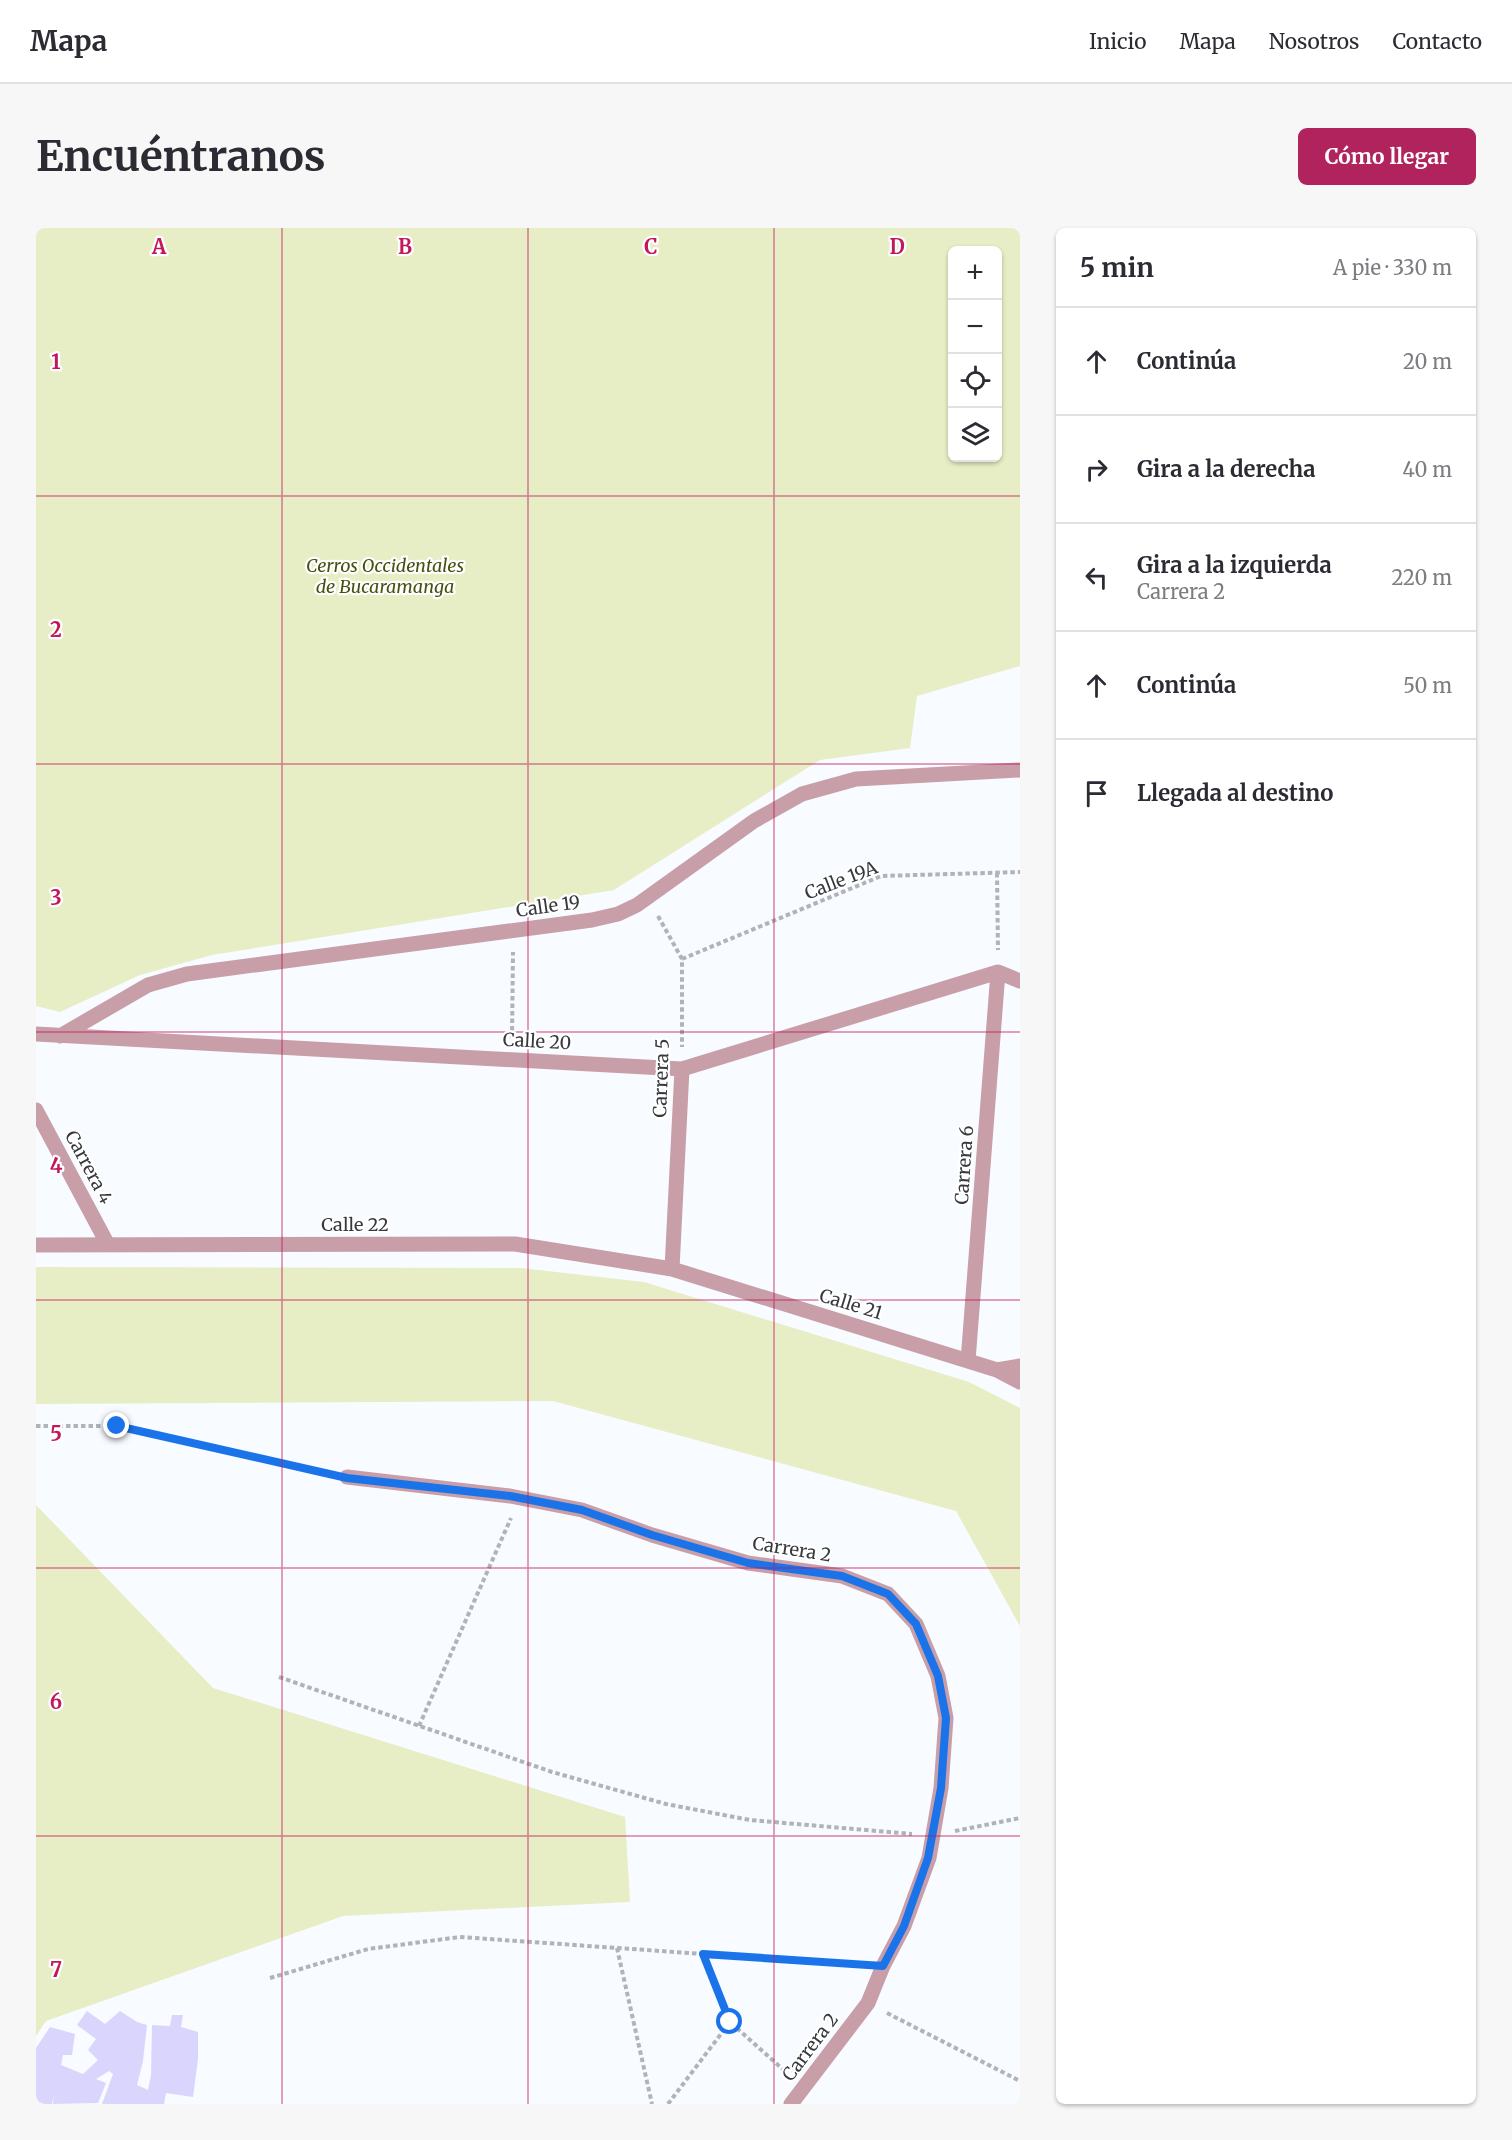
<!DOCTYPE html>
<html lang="es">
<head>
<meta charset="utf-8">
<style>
	:root { --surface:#fff; --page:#f7f7f7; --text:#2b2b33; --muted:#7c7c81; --line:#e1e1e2; --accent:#b1235c }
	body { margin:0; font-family:Merriweather,serif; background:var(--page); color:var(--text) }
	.controls { position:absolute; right:18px; top:18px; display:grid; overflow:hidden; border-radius:9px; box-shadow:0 2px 4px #0004 }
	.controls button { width:54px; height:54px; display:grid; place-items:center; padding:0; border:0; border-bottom:2px solid var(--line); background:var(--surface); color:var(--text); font:30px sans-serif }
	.stop { position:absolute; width:18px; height:18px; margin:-14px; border:4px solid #1a73e8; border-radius:50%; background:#fff }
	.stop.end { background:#1a73e8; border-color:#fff; box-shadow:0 2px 6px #0008 }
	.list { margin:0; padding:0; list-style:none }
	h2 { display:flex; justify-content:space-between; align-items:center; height:78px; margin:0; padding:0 24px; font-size:26px }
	h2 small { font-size:20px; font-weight:400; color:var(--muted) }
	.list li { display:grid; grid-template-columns:39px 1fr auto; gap:18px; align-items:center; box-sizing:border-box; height:108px; padding:0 24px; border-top:2px solid var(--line) }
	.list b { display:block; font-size:22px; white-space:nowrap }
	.list p { margin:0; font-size:20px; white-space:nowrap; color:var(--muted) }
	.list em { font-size:20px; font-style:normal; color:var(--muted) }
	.icon { flex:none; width:33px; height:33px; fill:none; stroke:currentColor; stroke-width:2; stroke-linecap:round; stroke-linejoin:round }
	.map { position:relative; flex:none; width:984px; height:1876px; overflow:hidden; border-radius:9px }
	header { display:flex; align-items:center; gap:36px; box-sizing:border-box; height:84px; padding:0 30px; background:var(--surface); border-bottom:2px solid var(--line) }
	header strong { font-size:28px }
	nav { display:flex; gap:33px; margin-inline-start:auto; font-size:21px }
	.intro { display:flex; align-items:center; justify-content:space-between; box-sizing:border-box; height:144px; padding:0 36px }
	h1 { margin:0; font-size:42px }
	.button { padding:15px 27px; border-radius:9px; background:var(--accent); color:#fff; font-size:21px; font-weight:700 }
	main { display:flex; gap:36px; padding:0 36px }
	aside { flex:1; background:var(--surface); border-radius:9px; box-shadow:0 2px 4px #0004 }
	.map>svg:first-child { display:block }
	.green { fill:#e7eec5; fill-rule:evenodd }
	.building { fill:#dad5fd }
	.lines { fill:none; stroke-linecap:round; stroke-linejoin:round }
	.path { stroke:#b0b3b7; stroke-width:4; stroke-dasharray:4.5 3; stroke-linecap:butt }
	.street { stroke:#c89ea8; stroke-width:15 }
	.route { stroke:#1a73e8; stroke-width:8 }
	.grid { fill:none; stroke:#c2185b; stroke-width:1.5; stroke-opacity:0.55 }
	.labels { text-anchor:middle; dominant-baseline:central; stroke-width:4.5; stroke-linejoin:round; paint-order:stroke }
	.park-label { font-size:18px; font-style:italic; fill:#495111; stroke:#fff }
	.street-label { font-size:18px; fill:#37393c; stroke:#fff }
	.grid-label { font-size:20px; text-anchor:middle; font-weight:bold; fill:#c2185b; stroke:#fff; stroke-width:4.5; stroke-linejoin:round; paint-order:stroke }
</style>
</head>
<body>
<header>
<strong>Mapa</strong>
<nav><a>Inicio</a><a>Mapa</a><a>Nosotros</a><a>Contacto</a></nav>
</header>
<div class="intro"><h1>Encuéntranos</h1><a class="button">Cómo llegar</a></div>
<main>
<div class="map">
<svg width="984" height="1876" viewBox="0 0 984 1876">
	<rect width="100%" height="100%" fill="#f8fbff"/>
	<!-- green -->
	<path class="green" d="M0,0H984V438L881,468L874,520L784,532L578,662L176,727L104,747L24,784L0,778ZM962,22V230H916V22Z
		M0,1039L485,1040L608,1054L933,1154L984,1180V1398L920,1283L517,1173L0,1176Z
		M0,1277L177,1460L589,1589L594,1674L307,1688L10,1793L0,1808Z"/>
	<!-- building -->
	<path class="building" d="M51,1783L69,1796L84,1783L101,1794L111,1797L107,1833L101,1857L112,1862L115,1847L116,1797L134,1798L136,1787H147L145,1799L162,1804V1831L157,1869L130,1865L128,1876H66L77,1846L73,1843L60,1851L70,1855L62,1875L17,1876L18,1867L16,1876H0V1820L14,1799L39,1806L36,1827H27L25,1837L47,1846L62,1832L52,1822L60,1811L41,1797Z"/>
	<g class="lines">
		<!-- path -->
		<path class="path" d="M961,645L962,722
			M622,688L646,731V819
			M646,731L845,648L984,644
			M476,810L477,724
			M0,1198H81L290,1245
			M243,1449L516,1544L630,1576L714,1592L876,1606
			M383,1498L475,1290
			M919,1603L984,1590
			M581,1720L616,1876
			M667,1726L694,1794L751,1845
			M234,1750L332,1721L424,1709L825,1737
			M851,1785L984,1853
			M632,1876L694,1794"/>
		<!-- street -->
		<path class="street" d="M0,806L646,841L962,744L984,753
			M24,808L112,757L151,746L556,692L582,686L601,677L718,593L766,566L820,551L984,542
			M0,882L71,1015
			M0,1017L479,1016L636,1041L961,1142L984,1154
			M636,1041L646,841
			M932,1133L962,744
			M961,1142L984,1138
			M311,1249L474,1268L546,1282L616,1307L712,1335L806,1348L852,1366L880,1396L902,1448L910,1490L905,1560L893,1630L868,1698L847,1738L832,1775L755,1876"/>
	</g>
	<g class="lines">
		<!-- route -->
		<path class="route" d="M81,1198L311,1250L474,1268L546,1282L616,1307L712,1335L806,1348L852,1366L880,1396L902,1448L910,1490L905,1560L892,1630L868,1698L847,1738L667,1726L694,1794"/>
	</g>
	<!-- grid -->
	<path class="grid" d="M246,0V1876M492,0V1876M738,0V1876M0,268H984M0,536H984M0,804H984M0,1072H984M0,1340H984M0,1608H984"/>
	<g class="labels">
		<!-- park labels -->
		<g class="park-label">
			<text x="349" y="337">Cerros Occidentales<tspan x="349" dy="21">de Bucaramanga</tspan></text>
		</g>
		<!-- street labels -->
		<g class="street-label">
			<text transform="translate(805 652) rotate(-21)">Calle 19A</text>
			<text transform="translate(512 678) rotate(-8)">Calle 19</text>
			<text transform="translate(501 813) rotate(3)">Calle 20</text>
			<text transform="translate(625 850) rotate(-88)">Carrera 5</text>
			<text transform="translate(928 937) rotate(-86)">Carrera 6</text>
			<text transform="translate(53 939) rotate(62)">Carrera 4</text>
			<text x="319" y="996">Calle 22</text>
			<text transform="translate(815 1076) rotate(17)">Calle 21</text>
			<text transform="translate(756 1321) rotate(9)">Carrera 2</text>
			<text transform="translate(774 1819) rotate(-53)">Carrera 2</text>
		</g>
	</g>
	<g class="grid-label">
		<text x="123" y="26">A</text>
		<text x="369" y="26">B</text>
		<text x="615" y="26">C</text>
		<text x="861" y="26">D</text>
		<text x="20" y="141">1</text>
		<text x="20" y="409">2</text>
		<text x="20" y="677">3</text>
		<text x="20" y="945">4</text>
		<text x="20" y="1213">5</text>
		<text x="20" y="1481">6</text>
		<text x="20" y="1749">7</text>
	</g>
</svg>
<div class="controls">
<button>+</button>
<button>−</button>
<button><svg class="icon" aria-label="locate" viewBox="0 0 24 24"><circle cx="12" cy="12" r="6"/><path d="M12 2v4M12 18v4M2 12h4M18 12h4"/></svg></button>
<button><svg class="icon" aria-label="layers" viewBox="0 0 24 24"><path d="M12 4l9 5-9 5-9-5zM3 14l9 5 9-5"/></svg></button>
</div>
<div class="stop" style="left:694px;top:1794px"></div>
<div class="stop end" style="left:81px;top:1198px"></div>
</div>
<aside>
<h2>5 min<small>A pie · 330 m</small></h2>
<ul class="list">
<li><svg class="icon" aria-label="ahead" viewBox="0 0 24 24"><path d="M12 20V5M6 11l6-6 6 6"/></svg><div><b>Continúa</b></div><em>20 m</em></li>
<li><svg class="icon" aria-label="right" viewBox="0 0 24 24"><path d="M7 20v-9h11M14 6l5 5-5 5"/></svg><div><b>Gira a la derecha</b></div><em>40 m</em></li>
<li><svg class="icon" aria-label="left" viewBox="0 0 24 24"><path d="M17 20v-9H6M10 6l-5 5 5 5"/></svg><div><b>Gira a la izquierda</b><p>Carrera 2</p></div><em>220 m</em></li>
<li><svg class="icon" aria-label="ahead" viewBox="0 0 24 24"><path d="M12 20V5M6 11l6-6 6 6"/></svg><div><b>Continúa</b></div><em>50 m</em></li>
<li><svg class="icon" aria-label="arrive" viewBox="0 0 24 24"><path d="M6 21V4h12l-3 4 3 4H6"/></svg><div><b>Llegada al destino</b></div></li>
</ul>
</aside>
</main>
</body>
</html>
